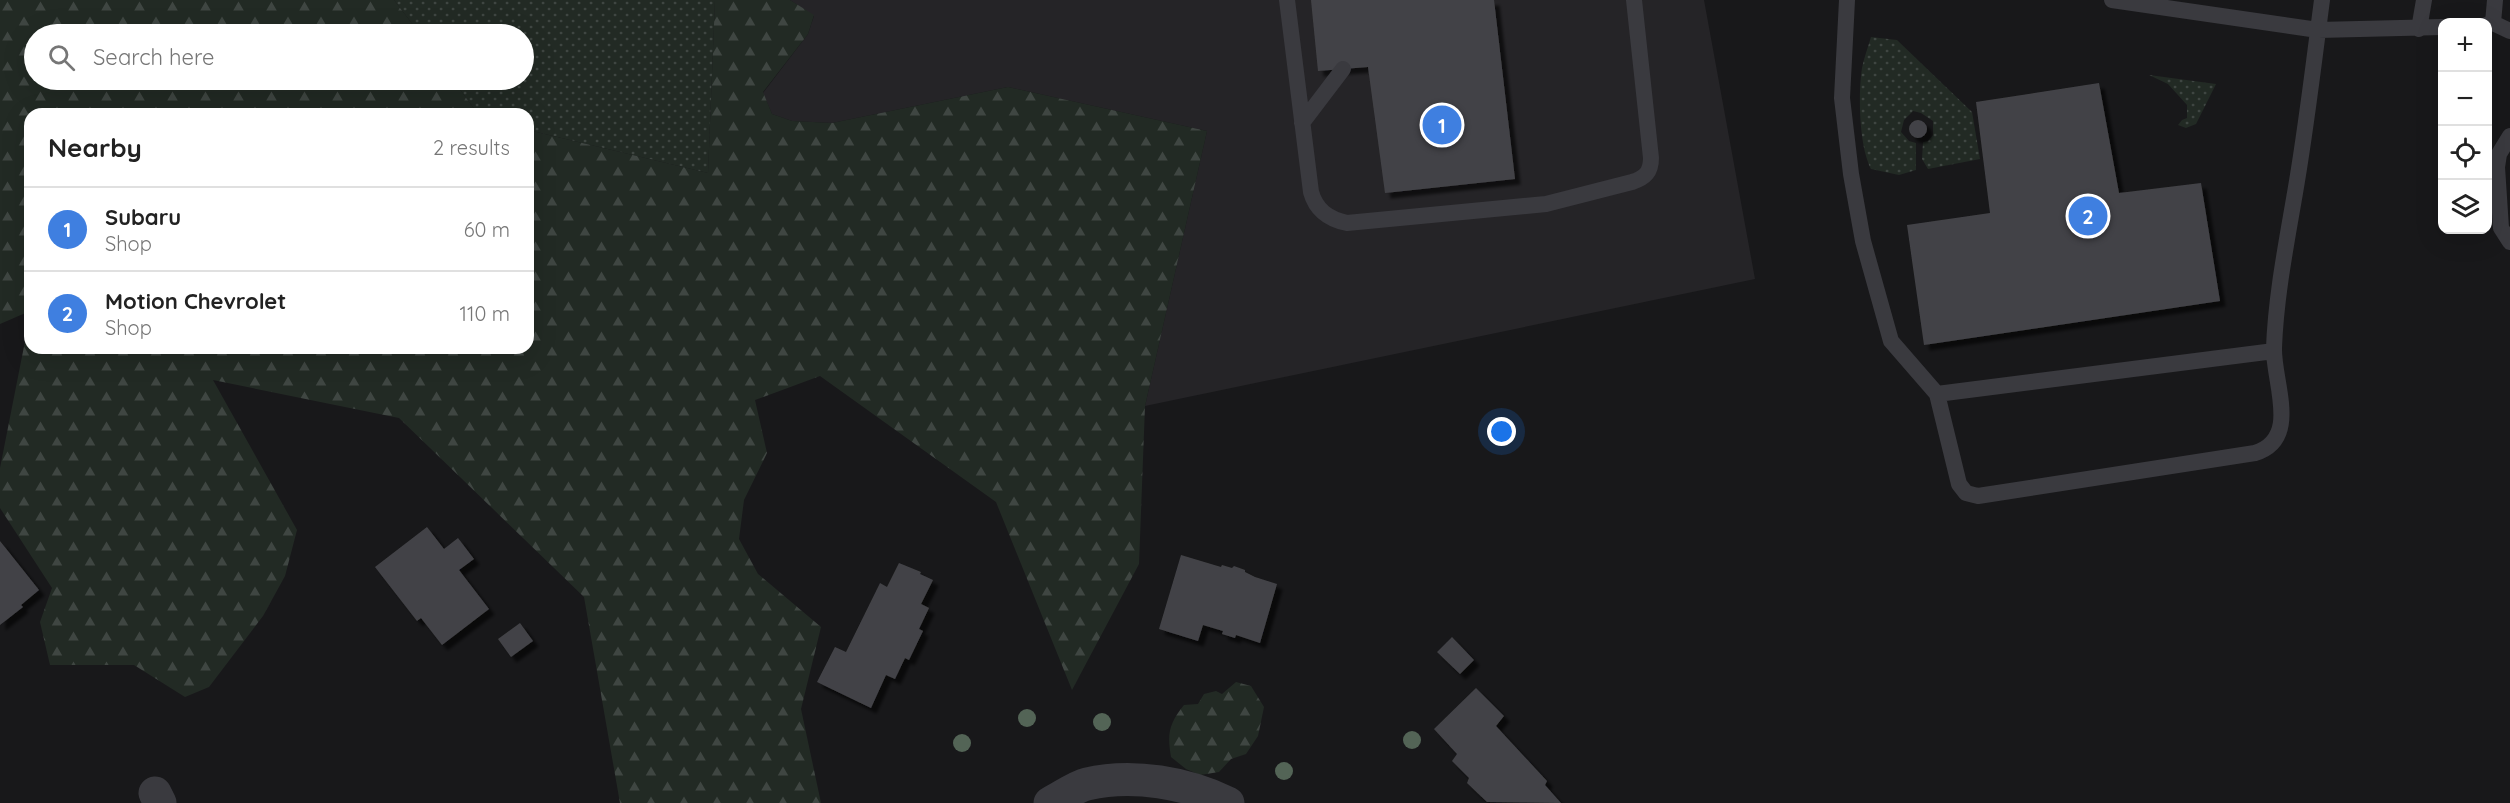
<!DOCTYPE html>
<html lang="en">
<head>
<meta charset="utf-8">
<style>
	:root { --surface:#fff; --page:#f6f6f6; --text:#222; --muted:#767676; --line:#e0e0e0; --accent:#1a73e8 }
	body { margin:0; font-family:Quicksand,sans-serif; background:var(--page); color:var(--text) }
	.controls { position:absolute; right:18px; top:18px; display:grid; overflow:hidden; border-radius:12px; box-shadow:0 6px 24px #0002 }
	.controls button { width:54px; height:54px; display:grid; place-items:center; padding:0; border:0; border-bottom:2px solid var(--line); background:var(--surface); color:var(--text); font:30px sans-serif }
	.you { position:absolute; left:1502px; top:432px; width:21px; height:21px; margin:-15px; border:4px solid #fff; border-radius:50%; background:#1a73e8; box-shadow:0 0 0 9px #1a73e833 }
	.badge { display:grid; place-items:center; width:39px; height:39px; border-radius:50%; background:var(--accent); color:#fff; font-size:20px; font-weight:700 }
	.pin { position:absolute; translate:-50% -50%; border:3px solid #fff; box-shadow:0 2px 6px #0006 }
	.list { margin:0; padding:0; list-style:none }
	h2 { display:flex; justify-content:space-between; align-items:center; height:78px; margin:0; padding:0 24px; font-size:26px }
	h2 small { font-size:20px; font-weight:400; color:var(--muted) }
	.list li { display:grid; grid-template-columns:39px 1fr auto; gap:18px; align-items:center; box-sizing:border-box; height:84px; padding:0 24px; border-top:2px solid var(--line) }
	.list b { display:block; font-size:22px; white-space:nowrap }
	.list p { margin:0; font-size:20px; white-space:nowrap; color:var(--muted) }
	.list em { font-size:20px; font-style:normal; color:var(--muted) }
	.icon { flex:none; width:33px; height:33px; fill:none; stroke:currentColor; stroke-width:2; stroke-linecap:round; stroke-linejoin:round }
	.map { position:relative; flex:none; width:2510px; height:803px; overflow:hidden }
	.search { position:absolute; background:var(--surface); box-shadow:0 6px 24px #0002; left:24px; top:24px; width:510px; height:66px; display:flex; align-items:center; gap:15px; box-sizing:border-box; padding:0 21px; border-radius:33px; color:var(--muted); font-size:22px }
	.panel { position:absolute; background:var(--surface); box-shadow:0 6px 24px #0002; left:24px; top:108px; width:510px; height:246px; border-radius:18px }
	.map>svg:first-child { display:block }
	.built { fill:#252427 }
	.grass { fill:url(#grass-dots) }
	.forest { fill:url(#forest-firs) }
	.building { fill:#434347; filter:url(#shadow) }
	.lines { fill:none; stroke-linecap:round; stroke-linejoin:round }
	.lane { stroke:#3a3a3f; stroke-width:16 }
	.street { stroke:#3a3a3f; stroke-width:33 }
	.tree { fill:#536456 }
</style>
</head>
<body>
<div class="map">
<svg width="2510" height="803" viewBox="0 0 2510 803">
	<defs>
		<pattern id="grass-dots" width="8" height="8" patternUnits="userSpaceOnUse" patternTransform="scale(1.5)"><rect width="8" height="8" fill="#222a24"/><path d="M2 2h.1M6 6h.1" fill="none" stroke="#3f4642" stroke-width="1.8" stroke-linecap="round"/></pattern>
		<pattern id="forest-firs" width="22" height="20" patternUnits="userSpaceOnUse" patternTransform="scale(1.5)"><rect width="22" height="20" fill="#222a24"/><path d="M5 1l3.5 6h-7zM16 11l3.5 6h-7z" fill="#3f4642"/></pattern>
		<filter id="shadow"><feDropShadow dx="5.5" dy="5.5" stdDeviation="1.5" flood-color="#0009"/></filter>
	</defs>
	<rect width="100%" height="100%" fill="#18181a"/>
	<!-- built -->
	<path class="built" d="M790,0H1704L1755,279L1145,406L1207,131L1008,87L832,123L792,121L772,114L763,93L808,34L814,16Z"/>
	<!-- grass -->
	<path class="grass" d="M394,0H715L708,173L528,130V114H478L453,80H524V34H420Z
		M1871,37L1897,40L1972,112L1980,159L1928,169L1922,159L1923,142L1928,141L1933,135V121L1921,113L1913,111L1904,120L1901,132L1909,141L1916,143V170L1899,175L1871,169C1859,146 1858,95 1862,68C1864,58 1868,47 1871,37Z
		M2149,75L2216,84L2196,124L2186,128L2178,125L2182,120L2187,118V105L2168,84Z"/>
	<!-- forest -->
	<path class="forest" d="M0,0H394L420,34H34V80H453L478,114H30V311L0,324Z
		M715,0H790L814,15L808,34L763,92L772,114L792,121L832,123L1008,87L1207,131L1145,406L1139,564L1072,690L996,502L820,376L755,400L767,453L744,500L739,539L758,574L821,627L801,709L821,803H620L584,597L399,418L213,380L297,530L285,576L263,616L209,687L185,697L134,665H50L40,622L52,588L0,508V468L30,316V348H528V130L708,173Z
		M1236,682L1251,686L1264,707L1258,736L1246,754L1231,759L1219,772L1200,775L1186,769L1171,757C1167,733 1169,724 1184,705L1198,704L1204,694L1216,691L1222,694Z"/>
	<!-- building -->
	<path class="building" d="M1311,0H1494L1515,179L1385,193L1368,67L1318,71Z
		M2099,83L2119,193L2201,183L2220,301L1924,345L1907,225L1990,213L1976,102Z
		M1909 129a9 9 0 1 1 18 0a9 9 0 1 1-18 0Z
		M427,527L444,549L458,538L474,559L459,570L489,609L442,645L421,618L417,621L375,567Z
		M0,541L39,590L21,605L23,607L0,625Z
		M1181,555L1221,567L1222,565L1232,568L1234,566L1245,570V572L1255,577L1277,584L1260,643L1236,635L1235,638L1222,634L1223,631L1203,625L1198,641L1159,629Z
		M899,563L921,572L920,574L933,580L921,604L929,608L919,629L923,631L909,660L905,658L895,679L886,675L871,708L817,682L835,647L846,652L880,583L887,587Z
		M520,623L533,641L511,657L498,639Z
		M1452,637L1474,660L1460,674L1437,652Z
		M1476,688L1504,716L1496,726L1547,781L1545,785L1561,803L1487,802L1467,783L1469,778L1452,761L1457,754L1434,729Z"/>
	<g class="lines">
		<!-- lane -->
		<path class="lane" d="M1287,0L1311,192C1316,210 1328,219 1347,223L1546,204L1632,182C1645,178 1651,172 1651,158L1634,0
			M1847,0L1842,98L1851,174L1863,241L1891,341L1937,394L1959,484L1966,493L1978,496L2255,453C2301,439 2273,382 2274,348C2276,292 2288,236 2297,181C2307,121 2314,61 2322,0
			M2112,0L2318,30L2442,27
			M2493,23L2510,31
			M2488,24L2493,23L2495,0
			M2419,29L2424,0
			M1302,123L1343,69
			M2510,136L2499,154L2497,167L2501,228L2510,242
			M1937,394L2274,351"/>
		<!-- street -->
		<path class="street" d="M155,793L160,803
			M1050,803C1062,797 1075,787 1087,784C1133,773 1187,783 1228,803"/>
	</g>
	<!-- trees -->
	<g class="tree">
		<circle cx="1027" cy="718" r="9"/>
		<circle cx="1102" cy="722" r="9"/>
		<circle cx="1412" cy="740" r="9"/>
		<circle cx="962" cy="743" r="9"/>
		<circle cx="1284" cy="771" r="9"/>
	</g>
</svg>
<div class="controls">
<button>+</button>
<button>−</button>
<button><svg class="icon" aria-label="locate" viewBox="0 0 24 24"><circle cx="12" cy="12" r="6"/><path d="M12 2v4M12 18v4M2 12h4M18 12h4"/></svg></button>
<button><svg class="icon" aria-label="layers" viewBox="0 0 24 24"><path d="M12 4l9 5-9 5-9-5zM3 14l9 5 9-5"/></svg></button>
</div>
<div class="you"></div>
<div class="pin badge" style="left:1442px;top:125px;background:#3f7fe0">1</div>
<div class="pin badge" style="left:2088px;top:216px;background:#3f7fe0">2</div>
<div class="search"><svg class="icon" aria-label="search" viewBox="0 0 24 24"><circle cx="10" cy="10" r="6"/><path d="M15 15l6 6"/></svg>Search here</div>
<section class="panel">
<h2>Nearby<small>2 results</small></h2>
<ul class="list">
<li><span class="badge" style="background:#3f7fe0">1</span><div><b>Subaru</b><p>Shop</p></div><em>60 m</em></li>
<li><span class="badge" style="background:#3f7fe0">2</span><div><b>Motion Chevrolet</b><p>Shop</p></div><em>110 m</em></li>
</ul>
</section>
</div>
</body>
</html>
